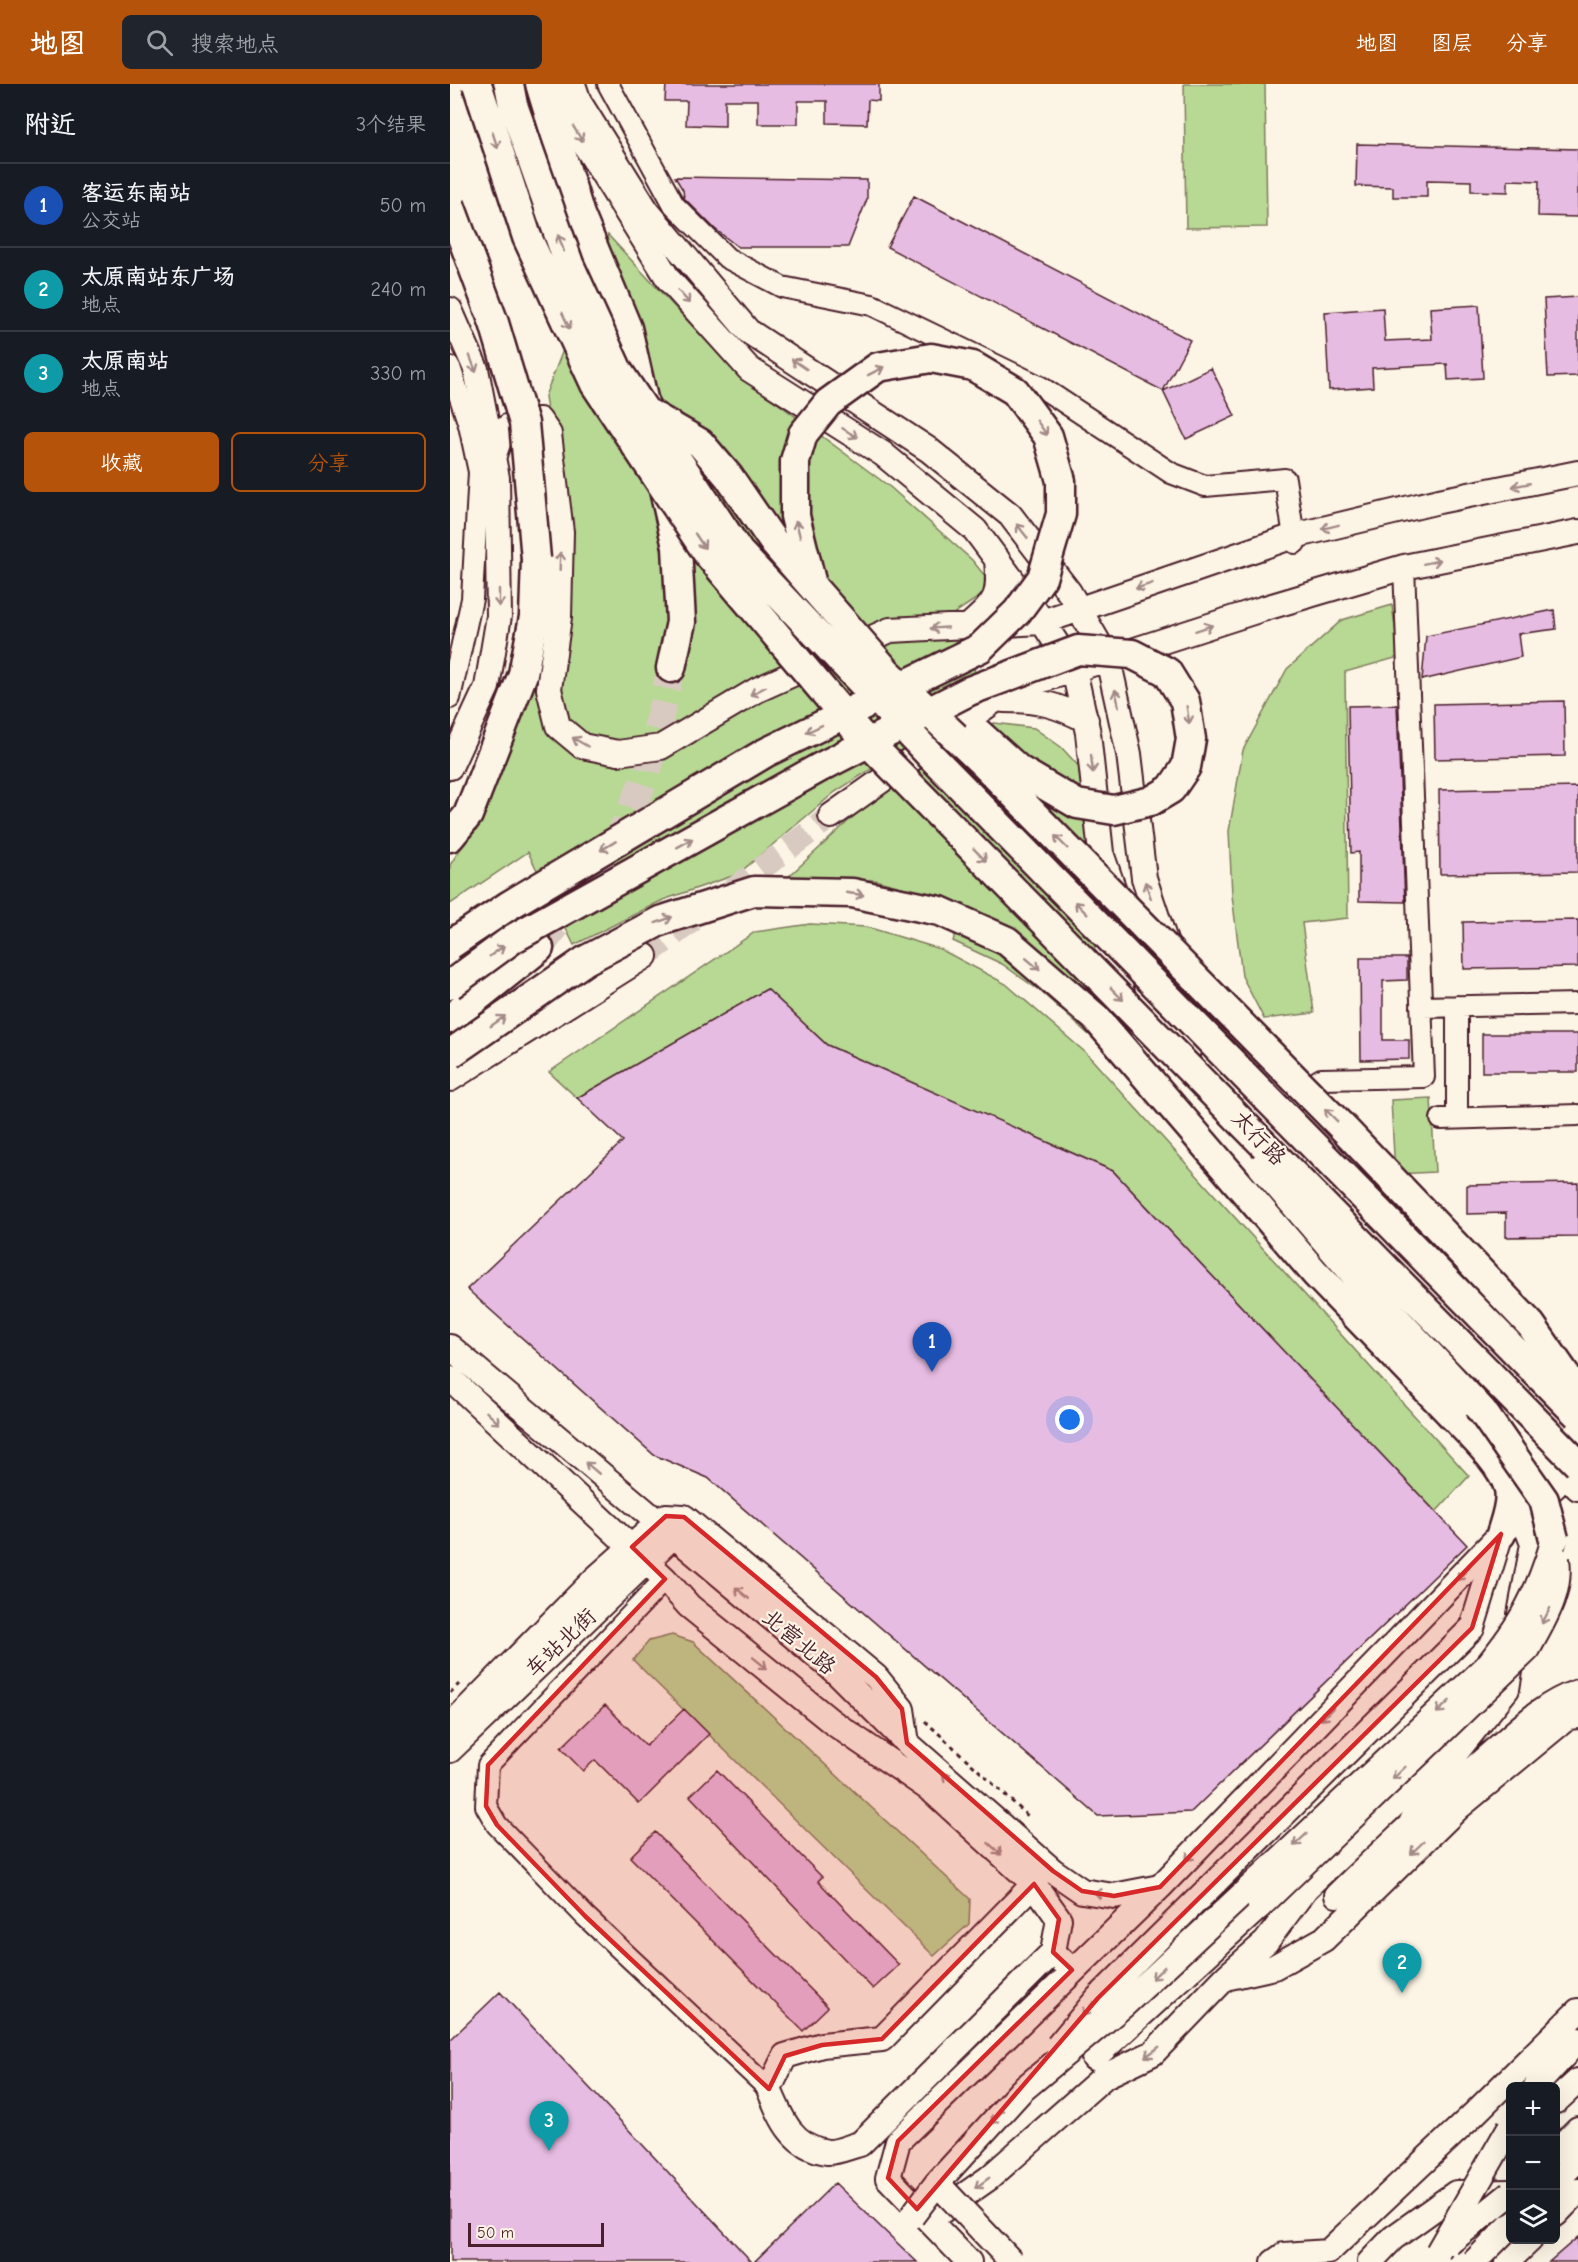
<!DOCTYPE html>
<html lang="zh">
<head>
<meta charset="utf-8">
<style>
	:root { --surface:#171b24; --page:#20242c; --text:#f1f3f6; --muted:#9ea1a6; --line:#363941; --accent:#b45309 }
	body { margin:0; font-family:"Comic Neue","LXGW WenKai TC",sans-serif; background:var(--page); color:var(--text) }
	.controls { position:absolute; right:18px; bottom:18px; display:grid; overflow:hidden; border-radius:9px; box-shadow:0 6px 24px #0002 }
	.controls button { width:54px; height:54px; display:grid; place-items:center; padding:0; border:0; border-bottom:2px solid var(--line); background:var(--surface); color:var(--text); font:30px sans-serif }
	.scale { position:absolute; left:18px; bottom:15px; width:136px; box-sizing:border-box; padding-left:6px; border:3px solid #4a1f2b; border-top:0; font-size:16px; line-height:21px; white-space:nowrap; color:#4a1f2b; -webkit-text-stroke:4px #fcf5e5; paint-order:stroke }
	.you { position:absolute; left:620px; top:1336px; width:21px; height:21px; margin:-15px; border:4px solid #fff; border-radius:50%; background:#1a73e8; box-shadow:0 0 0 9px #1a73e833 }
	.badge { display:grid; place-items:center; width:39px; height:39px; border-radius:50%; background:var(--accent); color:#fff; font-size:20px; font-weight:700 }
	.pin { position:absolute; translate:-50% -50px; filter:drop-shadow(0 2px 3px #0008) }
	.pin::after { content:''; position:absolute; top:32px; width:21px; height:18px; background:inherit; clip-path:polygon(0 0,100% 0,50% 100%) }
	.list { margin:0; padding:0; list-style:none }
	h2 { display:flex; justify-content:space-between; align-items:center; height:78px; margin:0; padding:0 24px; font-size:26px }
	h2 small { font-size:20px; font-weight:400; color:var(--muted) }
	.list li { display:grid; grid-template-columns:39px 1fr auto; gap:18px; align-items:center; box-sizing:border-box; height:84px; padding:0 24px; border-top:2px solid var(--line) }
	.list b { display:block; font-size:22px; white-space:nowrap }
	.list p { margin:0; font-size:20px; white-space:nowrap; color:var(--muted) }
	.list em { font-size:20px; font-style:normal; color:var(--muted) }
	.actions { display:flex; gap:12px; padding:18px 24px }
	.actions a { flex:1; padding:14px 0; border:2px solid var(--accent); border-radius:9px; text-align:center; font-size:21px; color:var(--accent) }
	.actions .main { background:var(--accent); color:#fff }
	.icon { flex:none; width:33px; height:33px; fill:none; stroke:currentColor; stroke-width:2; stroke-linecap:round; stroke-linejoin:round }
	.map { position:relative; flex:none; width:1128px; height:2178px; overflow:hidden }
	header { display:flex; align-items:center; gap:36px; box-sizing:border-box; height:84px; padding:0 30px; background:var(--accent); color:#fff }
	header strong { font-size:28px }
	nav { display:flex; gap:33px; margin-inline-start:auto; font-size:21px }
	.search { width:420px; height:54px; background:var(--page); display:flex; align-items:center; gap:15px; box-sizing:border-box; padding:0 21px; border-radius:9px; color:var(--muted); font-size:22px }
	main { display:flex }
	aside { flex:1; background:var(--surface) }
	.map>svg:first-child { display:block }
	.green { fill:#b7d993; stroke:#807c5f; stroke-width:1.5 }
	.building { fill:#e7bce2; stroke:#4a1f2b; stroke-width:1.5 }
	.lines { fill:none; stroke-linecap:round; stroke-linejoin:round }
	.major-tunnel { stroke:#d8cac0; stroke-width:24; stroke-dasharray:24 12; stroke-linecap:butt }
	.highway-tunnel { stroke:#d8cac0; stroke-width:28; stroke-dasharray:28 14; stroke-linecap:butt }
	.minor-casing { stroke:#4a1f2b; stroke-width:24 }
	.major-casing { stroke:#4a1f2b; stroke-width:28 }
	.highway-casing { stroke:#4a1f2b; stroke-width:33 }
	.path { stroke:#4a1f2b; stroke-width:3; stroke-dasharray:4.5 4.5; stroke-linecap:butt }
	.minor { stroke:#fcf5e5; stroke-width:20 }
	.major { stroke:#fcf5e5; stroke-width:24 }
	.highway { stroke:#fcf5e5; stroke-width:28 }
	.major-bridge-casing { stroke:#4a1f2b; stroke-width:28; stroke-linecap:butt }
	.highway-bridge-casing { stroke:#4a1f2b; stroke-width:33; stroke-linecap:butt }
	.major-bridge { stroke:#fcf5e5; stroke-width:24 }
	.highway-bridge { stroke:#fcf5e5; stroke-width:28 }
	.oneway { stroke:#a38a88 }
	.marked { fill:#d62828; fill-opacity:0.2; stroke:#d62828; stroke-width:4.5; stroke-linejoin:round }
	.labels { text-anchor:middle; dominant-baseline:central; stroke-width:4.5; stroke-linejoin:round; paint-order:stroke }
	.street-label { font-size:22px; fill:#4a1f2b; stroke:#fcf5e5 }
</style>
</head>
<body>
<header>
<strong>地图</strong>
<div class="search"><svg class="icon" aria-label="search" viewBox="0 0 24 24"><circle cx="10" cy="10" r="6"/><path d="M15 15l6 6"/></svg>搜索地点</div>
<nav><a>地图</a><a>图层</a><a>分享</a></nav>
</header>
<main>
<aside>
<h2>附近<small>3个结果</small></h2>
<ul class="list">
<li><span class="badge" style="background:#1a4fb4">1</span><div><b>客运东南站</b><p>公交站</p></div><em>50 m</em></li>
<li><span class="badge" style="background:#0f9aa8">2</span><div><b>太原南站东广场</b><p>地点</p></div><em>240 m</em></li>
<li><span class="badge" style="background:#0f9aa8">3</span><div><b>太原南站</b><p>地点</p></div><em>330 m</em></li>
</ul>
<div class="actions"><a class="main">收藏</a><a>分享</a></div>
</aside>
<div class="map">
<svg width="1128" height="2178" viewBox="0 0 1128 2178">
	<rect width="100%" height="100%" fill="#fcf5e5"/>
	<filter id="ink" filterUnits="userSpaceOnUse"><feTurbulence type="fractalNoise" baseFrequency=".0167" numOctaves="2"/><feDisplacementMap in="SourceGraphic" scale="12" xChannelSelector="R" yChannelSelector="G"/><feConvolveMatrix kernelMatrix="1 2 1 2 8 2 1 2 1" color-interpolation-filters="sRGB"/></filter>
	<g filter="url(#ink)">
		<!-- green -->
		<path class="green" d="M734,0H815L817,143L736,144Z
			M158,151L283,286L440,403L522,476L544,503L494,536L539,610L385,708L288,790L213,816L124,861L78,768L0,820V781L31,733L68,644L88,585L112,586L122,512L95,312Z
			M942,521L949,573L895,588L898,834L852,839L864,929L814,935L792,892L782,811L779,747L793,666L837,585L892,536Z
			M544,639L584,644L611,663L648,703L642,770L647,958L590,907L552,880L503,857L514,820L425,796L336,795L421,716Z
			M360,840L417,843L490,865L556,900L636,969L1019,1392L986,1428L663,1087L377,961L317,905L127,1014L99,988L305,848Z
			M981,1014L985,1088L945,1090L941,1016Z
			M222,1551L243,1558L520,1815L519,1840L484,1872L183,1576L199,1557Z"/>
		<!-- building -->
		<path class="building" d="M216,0H429V17L418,16L417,40L377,39V17H348V40H308V16H275V42L236,41L237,17H215Z
			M907,60L1128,65V133L1088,132L1089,97L1058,96V108L1021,107V97L977,96V113H943V103L906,102Z
			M225,93L417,96V115L398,163H288L265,145L234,114L233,106Z
			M464,112L740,256L713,307L437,163Z
			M1128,213V292L1098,293L1094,215Z
			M1029,221L1033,294L998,296L997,280L922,284L923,303L879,306L875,228L933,224L935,257L982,255L980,224Z
			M761,284L785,332L736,355L713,307Z
			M1104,526L1106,545L1068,550L1071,573L972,596L976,552Z
			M1114,617L1115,672L985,675L984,620Z
			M947,621L955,818L909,817V768L901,769L898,622Z
			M1128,703V788L990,790L989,706Z
			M1128,836V883L1014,885L1013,838Z
			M910,874H957V896L933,897V956H959V975L911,976Z
			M317,905L377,961L663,1087L1017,1461L741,1728L648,1732L258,1394L204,1371L17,1205L173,1057L127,1014Z
			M1032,950H1128V988H1032Z
			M1128,1099V1152L1056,1153V1129L1017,1130V1101Z
			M155,1621L196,1662L234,1625L259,1650L189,1720L145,1676L133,1687L111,1664Z
			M267,1686L372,1793L368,1797L449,1881L423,1905L240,1712Z
			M205,1748L378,1923L353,1947L180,1773Z
			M50,1908L302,2178H0V1956Z
			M385,2099L467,2178H304Z
			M1128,2153V2178H1099Z"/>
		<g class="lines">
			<!-- major-tunnel -->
			<path class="major-tunnel" d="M195,872L381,732"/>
			<!-- highway-tunnel -->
			<path class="highway-tunnel" d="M89,864L160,775L197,689L221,584"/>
			<!-- minor casing -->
			<g class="minor-casing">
				<path id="minor" d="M158,0L224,121L277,174L332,203L422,221L591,303L721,389L755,402L835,395L845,459
					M0,283L19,341L29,388L22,515L0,614
					M1007,922V1034
					M971,923L1128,920
					M846,1011L871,995L974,993L954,483
					M991,1035L1128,1031
					M215,1495L38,1681L36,1722L47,1741L135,1832L319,2005"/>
			</g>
			<!-- major casing -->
			<g class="major-casing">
				<path id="major" d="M97,0L219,196L299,285L433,370L525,446L584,525L624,586L638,649L651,769L707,930L738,967
					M123,0L129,18L197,127L298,247L479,366L560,431L619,508L658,575L679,670L694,794L727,893L780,962
					M0,226L26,285L47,394L49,532L37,603L0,683
					M43,375C52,343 55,337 89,336L99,350L111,448L109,533L99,605L108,642L132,662L168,669L211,663L307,606L440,546L592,538L844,452L989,417L1128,389
					M519,542C548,516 550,513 547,475
					M554,616C587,616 606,620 636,636
					M381,732L558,607L812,525L954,483L1128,448
					M815,994L1031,1208
					M0,995L195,872
					M970,1240L1128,1404
					M0,1263L387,1589L457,1659L603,1787L632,1807L664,1812L710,1803
					M0,1294L215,1495L239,1522L382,1638L481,1706L584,1800L609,1835L603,1868L622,1886
					M1067,1419L1083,1460L1070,1530
					M1022,1544L1049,1456
					M0,1642L145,1495L216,1432L234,1433L426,1593L452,1625L457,1659
					M0,1666L223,1452
					M993,1728L1009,1723L1118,1633L1128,1632
					M962,1737L996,1681L1057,1605L1063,1570
					M584,1800L432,1955L372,1961L335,1972L319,2005C331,2034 342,2063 377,2068C386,2069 401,2062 410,2060L603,1868
					M887,1811C937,1762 987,1716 1039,1671C1067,1647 1092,1620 1128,1608
					M777,1892L816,1858L856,1804L988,1679
					M644,1974L810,1822
					M1086,2002L1128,1956
					M1106,2017L1128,1997
					M1106,2067L1128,2045
					M1106,2097L1128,2075
					M1106,2130L1128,2107
					M479,2136L539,2094L655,1992L703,1969L775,1894L824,1883L874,1855L1009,1723
					M519,2178L438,2094L448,2057L710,1803L1051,1450L1105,1402
					M824,2178L834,2171L878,2168L1023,2031L1128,1927
					M920,2178L943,2154L1006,2109L1060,2108
					M1057,2178L1080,2156"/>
			</g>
			<!-- highway casing -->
			<g class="highway-casing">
				<path id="highway" d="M90,0L130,131L177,244L196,328
					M214,406L227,463L231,538L221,584
					M0,753L18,731L73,590L84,533L86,475
					M0,935L89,864
					M1002,1331C1019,1349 1053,1380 1059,1405C1062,1419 1055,1437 1051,1450
					M1046,1354L1116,1392"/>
			</g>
			<!-- path -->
			<path class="path" d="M0,1609L9,1600
				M475,1637L579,1733"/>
			<!-- minor -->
			<use href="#minor" class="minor"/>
			<!-- major -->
			<use href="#major" class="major"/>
			<!-- highway -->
			<use href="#highway" class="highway"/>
			<!-- major-bridge casing -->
			<g class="major-bridge-casing">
				<path id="major-bridge" d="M810,1822L1078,1565C1093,1537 1112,1509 1107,1475
					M608,1962L648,1914L1022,1544
					M487,2099L562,2178
					M462,2132L487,2099L571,2007L674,1921L1036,1583C1072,1539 1088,1510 1104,1455
					M999,2159L1060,2110
					M988,2168L1060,2043
					M1024,2178L1060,2142"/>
			</g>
			<!-- highway-bridge casing -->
			<g class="highway-bridge-casing">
				<path id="highway-bridge" d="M27,0L77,153L145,300L258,470L408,648L1128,1380
					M59,0L63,21L119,180L168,287L289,468L479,670L1128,1331
					M0,121L44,239L74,339L86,475
					M200,330L250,359L279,393L325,460L437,588L532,678L897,1048L1081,1241L1128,1309
					M0,861L58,822L315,669L530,564L567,528L592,494L611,430V397L598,352L565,307L523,282L481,274L428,283L378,319L353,350L345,377V432L361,497
					M0,901L64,854L369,684L519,607L628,566L682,570L717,588L735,617L741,655L736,683L721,705L701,717L664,726L627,720L569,686L528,649
					M0,970L136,876L210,837L304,807L402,809L490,827L557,857L646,934L865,1189L1002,1331
					M813,1083L916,1203L1032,1327L1094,1416L1104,1455"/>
			</g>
			<!-- major-bridge -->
			<use href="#major-bridge" class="major-bridge"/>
			<!-- highway-bridge -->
			<use href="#highway-bridge" class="highway-bridge"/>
		</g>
		<!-- one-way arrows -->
		<defs><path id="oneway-shaft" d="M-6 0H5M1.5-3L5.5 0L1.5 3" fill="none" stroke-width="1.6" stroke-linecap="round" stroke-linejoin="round" transform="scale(1.5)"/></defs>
		<g class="oneway">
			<use href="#oneway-shaft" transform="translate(128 50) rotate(58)"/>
			<use href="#oneway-shaft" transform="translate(45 56) rotate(72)"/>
			<use href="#oneway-shaft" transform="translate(111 159) rotate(-109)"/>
			<use href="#oneway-shaft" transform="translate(234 213) rotate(48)"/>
			<use href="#oneway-shaft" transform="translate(116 237) rotate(65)"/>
			<use href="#oneway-shaft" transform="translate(23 280) rotate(69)"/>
			<use href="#oneway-shaft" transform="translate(349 280) rotate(-146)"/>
			<use href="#oneway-shaft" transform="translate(426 287) rotate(-27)"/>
			<use href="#oneway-shaft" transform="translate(592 344) rotate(55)"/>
			<use href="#oneway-shaft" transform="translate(400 349) rotate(32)"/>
			<use href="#oneway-shaft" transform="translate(1071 401) rotate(169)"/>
			<use href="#oneway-shaft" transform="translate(880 443) rotate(166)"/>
			<use href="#oneway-shaft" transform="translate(348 445) rotate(-104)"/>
			<use href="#oneway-shaft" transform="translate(572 447) rotate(-128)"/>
			<use href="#oneway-shaft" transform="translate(250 457) rotate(56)"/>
			<use href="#oneway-shaft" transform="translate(110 477) rotate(-88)"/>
			<use href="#oneway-shaft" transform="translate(982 478) rotate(-12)"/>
			<use href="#oneway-shaft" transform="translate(694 502) rotate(161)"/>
			<use href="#oneway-shaft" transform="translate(49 514) rotate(90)"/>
			<use href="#oneway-shaft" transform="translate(489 544) rotate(177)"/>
			<use href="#oneway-shaft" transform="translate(754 544) rotate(-18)"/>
			<use href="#oneway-shaft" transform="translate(308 607) rotate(152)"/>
			<use href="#oneway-shaft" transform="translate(667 614) rotate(-102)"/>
			<use href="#oneway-shaft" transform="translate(738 631) rotate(81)"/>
			<use href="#oneway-shaft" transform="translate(364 645) rotate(154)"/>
			<use href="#oneway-shaft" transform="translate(130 658) rotate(-150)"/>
			<use href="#oneway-shaft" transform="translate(642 680) rotate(84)"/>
			<use href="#oneway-shaft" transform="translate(611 758) rotate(-135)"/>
			<use href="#oneway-shaft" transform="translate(235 759) rotate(-29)"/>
			<use href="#oneway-shaft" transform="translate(158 762) rotate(149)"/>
			<use href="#oneway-shaft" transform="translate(530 771) rotate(45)"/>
			<use href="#oneway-shaft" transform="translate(698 806) rotate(-109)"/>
			<use href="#oneway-shaft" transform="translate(405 810) rotate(8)"/>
			<use href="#oneway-shaft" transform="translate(631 824) rotate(-135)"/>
			<use href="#oneway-shaft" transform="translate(214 836) rotate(-20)"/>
			<use href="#oneway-shaft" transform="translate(47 867) rotate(-36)"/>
			<use href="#oneway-shaft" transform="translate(583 880) rotate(40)"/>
			<use href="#oneway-shaft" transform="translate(667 910) rotate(45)"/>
			<use href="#oneway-shaft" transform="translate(48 937) rotate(-35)"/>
			<use href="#oneway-shaft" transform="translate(881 1031) rotate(-135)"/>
			<use href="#oneway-shaft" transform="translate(43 1334) rotate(43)"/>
			<use href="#oneway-shaft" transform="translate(142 1384) rotate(-140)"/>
			<use href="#oneway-shaft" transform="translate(1013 1490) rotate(134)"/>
			<use href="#oneway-shaft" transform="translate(292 1509) rotate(-140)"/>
			<use href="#oneway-shaft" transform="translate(1096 1532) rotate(118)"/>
			<use href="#oneway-shaft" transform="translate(310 1579) rotate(39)"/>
			<use href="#oneway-shaft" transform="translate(993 1623) rotate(137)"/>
			<use href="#oneway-shaft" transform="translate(877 1630) rotate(134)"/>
			<use href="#oneway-shaft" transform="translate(949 1689) rotate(136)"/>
			<use href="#oneway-shaft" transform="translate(499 1695) rotate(-139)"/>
			<use href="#oneway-shaft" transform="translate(850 1756) rotate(137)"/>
			<use href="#oneway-shaft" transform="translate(967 1764) rotate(136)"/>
			<use href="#oneway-shaft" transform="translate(545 1765) rotate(42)"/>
			<use href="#oneway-shaft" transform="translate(742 1770) rotate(134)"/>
			<use href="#oneway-shaft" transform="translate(653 1810) rotate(-171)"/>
			<use href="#oneway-shaft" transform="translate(708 1889) rotate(137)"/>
			<use href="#oneway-shaft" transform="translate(638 1925) rotate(129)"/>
			<use href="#oneway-shaft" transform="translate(702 1968) rotate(144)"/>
			<use href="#oneway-shaft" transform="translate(547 2033) rotate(133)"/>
			<use href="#oneway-shaft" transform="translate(532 2099) rotate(144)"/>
		</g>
	</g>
	<!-- marked area -->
	<path class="marked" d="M216,1432L234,1433L426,1593L452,1625L457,1659L603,1787L632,1807L664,1812L710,1803L1051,1450L1022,1544L648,1914L467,2125L438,2094L448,2057L622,1886L603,1868L609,1835L584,1800L432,1955L372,1961L335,1972L319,2005L135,1832L47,1741L36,1722L38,1681L215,1495L182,1463Z"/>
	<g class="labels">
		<!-- street labels -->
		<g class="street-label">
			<text transform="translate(809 1054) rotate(46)">太行路</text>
			<text transform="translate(349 1558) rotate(40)">北营北路</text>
			<text transform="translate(111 1559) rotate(-44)">车站北街</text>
		</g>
	</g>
</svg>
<div class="controls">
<button>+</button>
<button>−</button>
<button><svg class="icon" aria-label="layers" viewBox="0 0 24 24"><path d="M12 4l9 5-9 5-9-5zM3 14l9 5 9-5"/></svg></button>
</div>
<div class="scale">50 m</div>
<div class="you"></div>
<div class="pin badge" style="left:482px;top:1288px;background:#1a4fb4">1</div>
<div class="pin badge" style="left:952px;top:1909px;background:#0f9aa8">2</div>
<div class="pin badge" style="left:99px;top:2067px;background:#0f9aa8">3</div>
</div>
</main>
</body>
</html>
